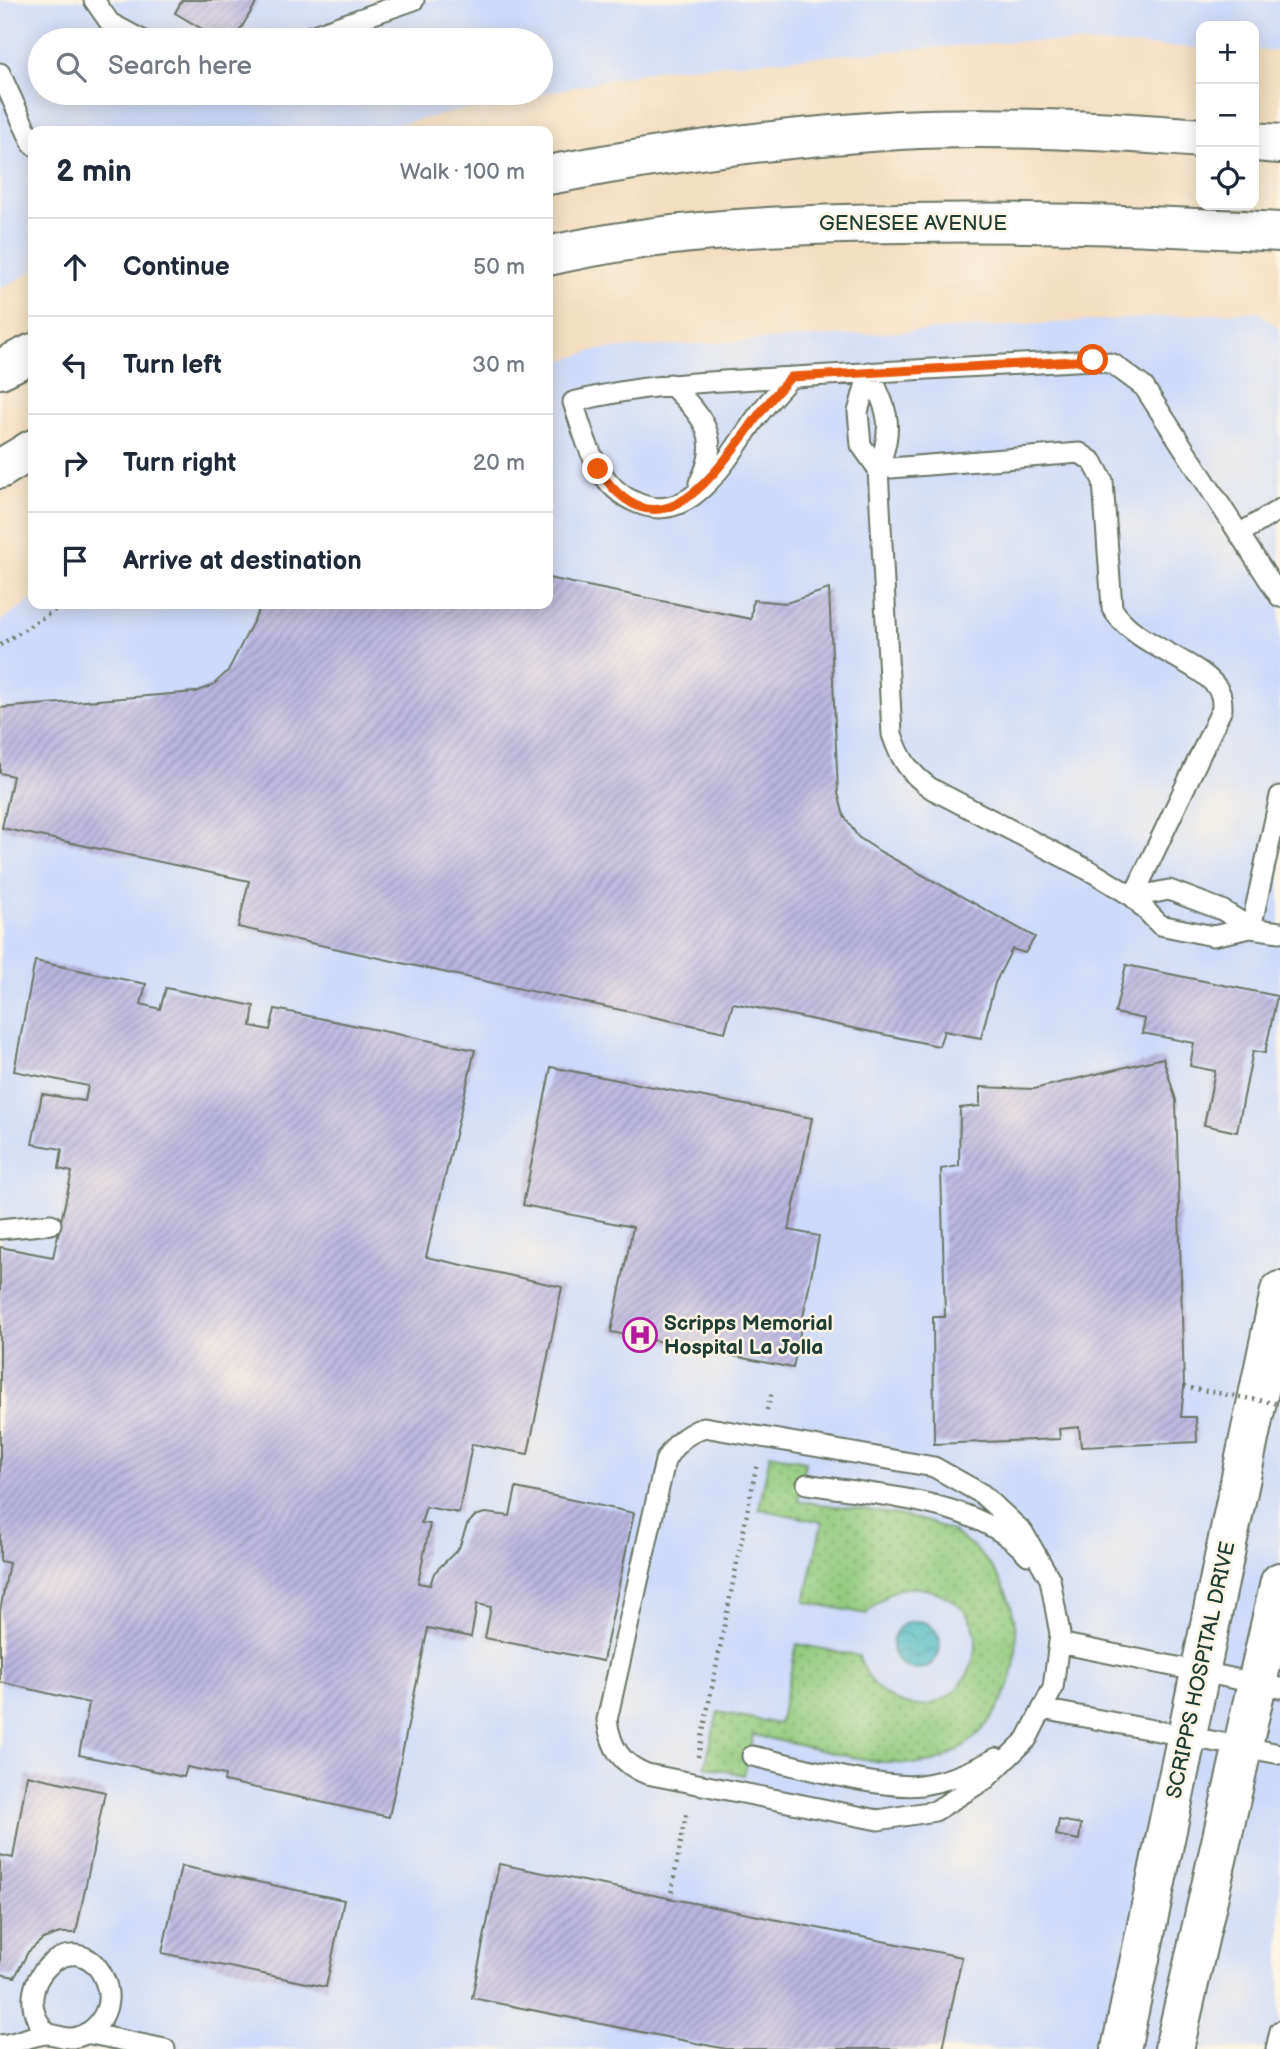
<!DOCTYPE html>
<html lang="en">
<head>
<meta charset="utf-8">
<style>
	:root { --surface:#fff; --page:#f6f6f7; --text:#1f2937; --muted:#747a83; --line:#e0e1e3 }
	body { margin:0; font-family:"Balsamiq Sans",sans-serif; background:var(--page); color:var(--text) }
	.controls { position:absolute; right:21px; top:21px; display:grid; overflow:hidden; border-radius:14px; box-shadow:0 4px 18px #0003 }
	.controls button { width:63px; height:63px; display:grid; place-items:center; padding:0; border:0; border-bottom:2px solid var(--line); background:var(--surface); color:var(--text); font:35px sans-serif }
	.stop { position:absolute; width:21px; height:21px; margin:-16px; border:5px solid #ea580c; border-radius:50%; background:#fff }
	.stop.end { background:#ea580c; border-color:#fff; box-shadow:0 2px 7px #0008 }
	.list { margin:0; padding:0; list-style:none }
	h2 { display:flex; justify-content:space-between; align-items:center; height:91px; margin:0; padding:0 28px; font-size:30px }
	h2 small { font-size:23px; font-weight:400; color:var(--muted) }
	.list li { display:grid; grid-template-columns:46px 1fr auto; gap:21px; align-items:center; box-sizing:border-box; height:98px; padding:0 28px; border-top:2px solid var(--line) }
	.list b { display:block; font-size:26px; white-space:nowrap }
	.list em { font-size:23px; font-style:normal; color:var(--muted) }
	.icon { flex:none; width:38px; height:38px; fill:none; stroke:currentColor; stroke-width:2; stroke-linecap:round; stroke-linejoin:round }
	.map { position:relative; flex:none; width:1280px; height:2049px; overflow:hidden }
	.search { position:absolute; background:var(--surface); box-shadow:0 4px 18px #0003; left:28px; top:28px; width:525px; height:77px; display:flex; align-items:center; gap:18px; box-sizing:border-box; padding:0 24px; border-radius:38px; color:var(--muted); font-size:26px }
	.panel { position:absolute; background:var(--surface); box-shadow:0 4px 18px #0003; left:28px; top:126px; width:525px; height:483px; border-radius:14px }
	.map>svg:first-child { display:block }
	.built { fill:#cedafa; fill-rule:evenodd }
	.grass { fill:url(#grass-dots); stroke:#58845a; stroke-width:2 }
	.water { fill:url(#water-waves); stroke:#347a7c; stroke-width:2 }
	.building { fill:url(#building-hatch) }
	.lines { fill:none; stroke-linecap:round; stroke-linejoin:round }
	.service-casing { stroke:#697565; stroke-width:23 }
	.tertiary-casing { stroke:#697565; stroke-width:42 }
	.primary-casing { stroke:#697565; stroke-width:42 }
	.path { stroke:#697565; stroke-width:4.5; stroke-dasharray:2 5; stroke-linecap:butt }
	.service { stroke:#fff; stroke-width:19 }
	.tertiary { stroke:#fff; stroke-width:38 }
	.primary { stroke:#fff; stroke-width:38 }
	.path-bridge { stroke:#697565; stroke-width:4.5; stroke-dasharray:2 5; stroke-linecap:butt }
	.route { stroke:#ea580c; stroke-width:9 }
	.labels { text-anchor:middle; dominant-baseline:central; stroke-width:5; stroke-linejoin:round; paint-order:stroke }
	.street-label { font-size:21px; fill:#1f3d34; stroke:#fcf5e5 }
	.poi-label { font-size:21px; font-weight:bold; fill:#1f3d34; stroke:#fcf5e5; text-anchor:start }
</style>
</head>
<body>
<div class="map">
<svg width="1280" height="2049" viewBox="0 0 1280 2049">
	<defs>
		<pattern id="grass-dots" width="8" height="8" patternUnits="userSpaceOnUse" patternTransform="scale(1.75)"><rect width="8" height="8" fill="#92cb7f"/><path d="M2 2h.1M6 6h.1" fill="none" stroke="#77a669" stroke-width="1.8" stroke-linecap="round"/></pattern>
		<pattern id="water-waves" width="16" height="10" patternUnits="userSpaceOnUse" patternTransform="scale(1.75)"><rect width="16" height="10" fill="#4ab7c5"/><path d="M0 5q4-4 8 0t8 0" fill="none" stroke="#3d96a1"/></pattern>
		<pattern id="building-hatch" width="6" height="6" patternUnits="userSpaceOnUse" patternTransform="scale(1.75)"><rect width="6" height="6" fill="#bab5e0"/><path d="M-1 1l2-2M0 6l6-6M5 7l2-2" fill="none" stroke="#9794b6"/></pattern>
	</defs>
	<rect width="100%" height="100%" fill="#fcf5e5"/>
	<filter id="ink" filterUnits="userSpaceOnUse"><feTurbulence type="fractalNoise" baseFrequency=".0143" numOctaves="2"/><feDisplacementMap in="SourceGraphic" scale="14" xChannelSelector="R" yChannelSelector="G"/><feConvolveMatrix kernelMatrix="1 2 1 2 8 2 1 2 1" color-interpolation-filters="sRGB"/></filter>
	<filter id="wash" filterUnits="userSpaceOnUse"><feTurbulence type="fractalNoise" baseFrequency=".00686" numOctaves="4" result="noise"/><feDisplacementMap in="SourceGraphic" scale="28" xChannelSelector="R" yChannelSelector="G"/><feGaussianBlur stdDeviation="1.57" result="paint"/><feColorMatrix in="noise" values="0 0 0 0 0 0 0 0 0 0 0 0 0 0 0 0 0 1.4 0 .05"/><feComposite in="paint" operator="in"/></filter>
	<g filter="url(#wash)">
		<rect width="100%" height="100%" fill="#f3dec0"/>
		<!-- built -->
		<path class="built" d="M0,0H1280V51L1254,50V26H1201V48L1021,41L660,69L364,131H33V271L0,289ZM40,40H541V93H40Z
			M1258,311L1280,329V2049H0V621L33,599V604H548V365L596,350Z"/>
		<!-- grass -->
		<path class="grass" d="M770,1454L806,1461L798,1501C836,1507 918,1513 949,1530C1020,1570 1039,1660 987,1724C975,1739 955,1755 936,1761C893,1773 799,1744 753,1735L744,1775L705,1766L718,1712L779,1724L797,1644L859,1656C867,1681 882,1699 909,1705C946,1712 978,1675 976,1639C974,1604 931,1582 900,1589C887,1592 876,1605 866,1614L805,1602L822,1522L759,1509Z"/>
		<!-- water -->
		<path class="water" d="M892 1645a24 24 0 1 1 48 0a24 24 0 1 1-48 0Z"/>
		<g id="blocks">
			<!-- building -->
			<path class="building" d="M182,0H258L234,40H221L175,13Z
				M548,578L751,619L753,600L786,603L829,589L838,793L844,816L858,837L881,852L1035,937L1025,953L1012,949L995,983L981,1038L944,1031L939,1046L733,1003L725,1032L493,983L238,927L249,881L2,828L13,776L0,773V708L196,692L213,685L228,671L262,604H548Z
				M35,961L146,984L141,1004L160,1009L166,988L254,1006L251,1026L270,1030L275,1009L475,1050L426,1257L562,1287L528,1454L472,1444L459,1513L426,1507L421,1523L430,1524L418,1583L430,1585L434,1573L459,1548L467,1525L475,1516L485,1513L510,1516L516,1488L634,1513L603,1661L485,1638L491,1607L477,1604L471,1637L428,1628L389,1817L224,1781L225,1775L187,1767L184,1777L79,1755L89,1703L0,1682V1611L9,1563L0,1561V1247L53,1257L72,1172L59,1169L62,1149L32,1144L42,1094L85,1101L88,1086L14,1071Z
				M1126,965L1277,996L1265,1053L1253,1051L1237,1132L1204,1125L1215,1071L1190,1066L1194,1043L1142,1033L1145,1019L1115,1013Z
				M1163,1058L1176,1100L1184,1387L1181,1417H1196L1197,1442L1081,1447L1079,1427L1059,1429L1060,1439L934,1444L933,1317H945L941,1169L959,1166L960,1108L980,1106V1087L1034,1089Z
				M551,1067L812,1118L789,1230L819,1236L793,1368L611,1332L633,1227L523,1205Z
				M27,1775L105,1792L76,1933H60L43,1939L28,1952L15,1977L0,1974V1855L13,1858Z
				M1059,1820L1081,1824L1079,1840L1056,1835Z
				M499,1864L962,1957L943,2049H726L472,1998Z
				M181,1866L344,1900L326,1987L162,1953Z"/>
		</g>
	</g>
	<g filter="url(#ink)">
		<use href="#blocks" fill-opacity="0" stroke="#697565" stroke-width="2"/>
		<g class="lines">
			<!-- service casing -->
			<g class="service-casing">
				<path id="service" d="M94,0L110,23L142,40
					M299,40L414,0
					M0,73L33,145
					M869,372C889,413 894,425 878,469L892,734C900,759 910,774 932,789L1094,873L1133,897L1222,709C1222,705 1222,697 1220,693C1208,663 1134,647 1112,608L1103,481L1093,462L1080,453L878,469
					M869,372L858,412L861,445L878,469
					M791,377C779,390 767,403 756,418C731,452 696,520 646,506C598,493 587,444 573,402C646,383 720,381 795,377C894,371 994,365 1093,360L1113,364L1144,387L1280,597
					M670,384C702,416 724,437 699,483
					M1239,534L1280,509
					M1280,796L1251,928L1280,932
					M1133,897L1160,925L1213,936L1251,928
					M1133,897L1169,890L1222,910L1251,928
					M0,1229L51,1224
					M704,1427L934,1467L982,1494L1023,1532L1050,1579L1060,1634L1053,1688L1027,1739L986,1779L935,1811L878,1820L647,1774C621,1764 611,1748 607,1720L665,1461C675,1443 685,1435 704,1427Z
					M807,1484C878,1496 978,1499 1028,1555
					M1059,1643L1280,1688
					M1042,1709L1280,1754
					M752,1756C795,1765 881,1790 921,1785C948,1781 973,1771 996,1758
					M86,2033L165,2049
					M0,2045C16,2044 31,2035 47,2034C56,2034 64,2039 73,2038C100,2033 115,2005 105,1981C79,1916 0,1987 48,2034
					M1276,2049L1280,2031"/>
			</g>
			<!-- tertiary casing -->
			<g class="tertiary-casing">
				<path id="tertiary" d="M1121,2049L1280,1291
					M1174,2049L1280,1582"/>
			</g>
			<!-- primary casing -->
			<g class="primary-casing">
				<path id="primary" d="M1254,142L1280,144
					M548,175C664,153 781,137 900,130C1000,125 1101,130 1201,138
					M548,256C665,229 787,224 907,223C1031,221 1156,225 1280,232
					M0,369L33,353
					M0,469L33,449"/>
			</g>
			<!-- path -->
			<path class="path" d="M0,645L64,604
				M767,1410L772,1391
				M698,1757L757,1463
				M670,1899L687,1810"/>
			<!-- service -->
			<use href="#service" class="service"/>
			<!-- tertiary -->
			<use href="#tertiary" class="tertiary"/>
			<!-- primary -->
			<use href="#primary" class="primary"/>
			<!-- path-bridge -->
			<path class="path-bridge" d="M1184,1387L1280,1404"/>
		</g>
	</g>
	<g class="lines" filter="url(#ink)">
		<!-- route -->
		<path class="route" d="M598,469C656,555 706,486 747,431C760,412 775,394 791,377L1093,360"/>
	</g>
	<!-- icons -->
	<defs>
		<g id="hospital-ring" transform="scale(1.75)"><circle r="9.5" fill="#fcf5e5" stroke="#b5179e" stroke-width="1.5"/><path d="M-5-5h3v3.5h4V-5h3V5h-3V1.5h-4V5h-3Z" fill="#b5179e"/></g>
	</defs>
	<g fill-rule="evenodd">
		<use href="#hospital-ring" x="640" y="1335"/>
	</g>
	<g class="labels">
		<!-- street labels -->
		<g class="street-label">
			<text x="913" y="223">GENESEE AVENUE</text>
			<text transform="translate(1201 1670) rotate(-78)">SCRIPPS HOSPITAL DRIVE</text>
		</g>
		<!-- poi labels -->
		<g class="poi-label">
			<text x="664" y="1323">Scripps Memorial<tspan x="664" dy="24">Hospital La Jolla</tspan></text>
		</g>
	</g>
</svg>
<div class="controls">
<button>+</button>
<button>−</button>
<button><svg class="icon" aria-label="locate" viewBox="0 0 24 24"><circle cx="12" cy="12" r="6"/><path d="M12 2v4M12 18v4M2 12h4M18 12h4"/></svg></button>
</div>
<div class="stop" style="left:1093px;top:360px"></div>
<div class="stop end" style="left:598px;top:469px"></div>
<div class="search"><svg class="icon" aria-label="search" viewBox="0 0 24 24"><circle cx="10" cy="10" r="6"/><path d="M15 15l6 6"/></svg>Search here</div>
<section class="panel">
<h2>2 min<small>Walk · 100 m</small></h2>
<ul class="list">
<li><svg class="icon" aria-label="ahead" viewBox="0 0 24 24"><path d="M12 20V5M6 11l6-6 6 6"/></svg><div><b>Continue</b></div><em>50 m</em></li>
<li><svg class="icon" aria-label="left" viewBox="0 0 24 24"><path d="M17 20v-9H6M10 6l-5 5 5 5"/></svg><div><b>Turn left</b></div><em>30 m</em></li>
<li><svg class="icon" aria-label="right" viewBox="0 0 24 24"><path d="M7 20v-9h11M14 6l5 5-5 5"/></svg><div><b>Turn right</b></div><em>20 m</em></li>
<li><svg class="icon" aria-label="arrive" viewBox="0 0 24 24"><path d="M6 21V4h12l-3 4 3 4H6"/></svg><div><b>Arrive at destination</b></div></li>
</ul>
</section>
</div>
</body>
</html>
